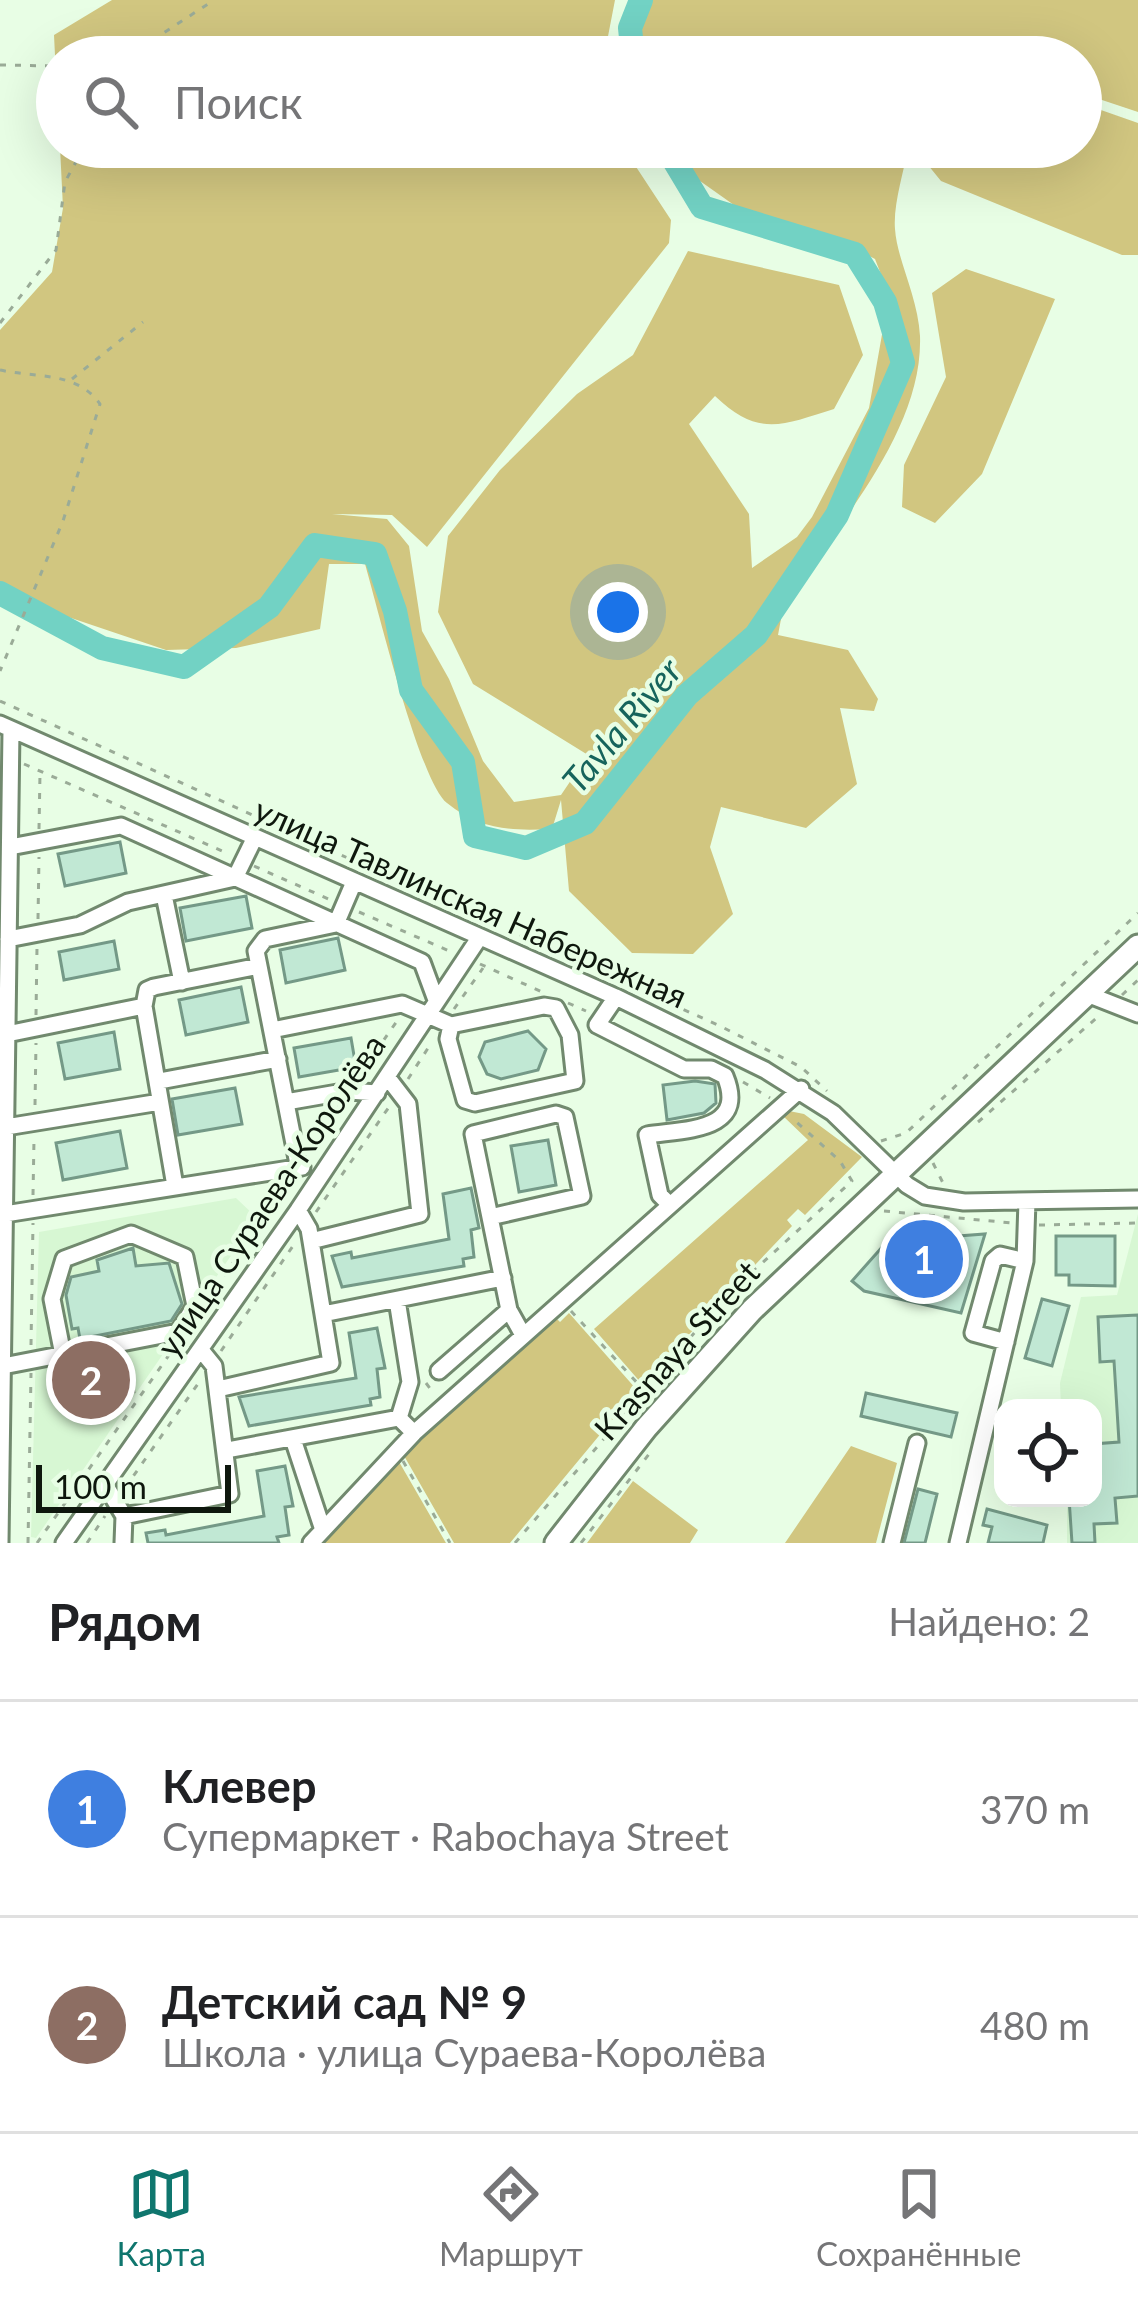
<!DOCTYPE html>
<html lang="ru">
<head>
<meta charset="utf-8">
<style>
	:root { --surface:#fff; --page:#f6f6f6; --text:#202124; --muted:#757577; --line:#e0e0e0; --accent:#0f766e }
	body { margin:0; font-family:Lato,sans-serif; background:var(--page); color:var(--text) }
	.controls { position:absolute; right:36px; bottom:36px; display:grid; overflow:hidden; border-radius:24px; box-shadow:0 12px 48px #0002 }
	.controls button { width:108px; height:108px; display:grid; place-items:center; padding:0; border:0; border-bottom:3px solid var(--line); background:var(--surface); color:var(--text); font:60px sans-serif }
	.scale { position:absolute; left:36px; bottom:30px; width:195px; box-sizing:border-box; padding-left:12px; border:6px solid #0e170d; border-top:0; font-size:33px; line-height:42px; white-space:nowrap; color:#0e170d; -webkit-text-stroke:9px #e8fee5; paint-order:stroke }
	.you { position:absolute; left:618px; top:612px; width:42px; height:42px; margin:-30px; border:9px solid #fff; border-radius:50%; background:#1a73e8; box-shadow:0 0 0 18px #1a73e833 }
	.badge { display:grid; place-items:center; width:78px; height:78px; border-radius:50%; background:var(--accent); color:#fff; font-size:39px; font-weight:700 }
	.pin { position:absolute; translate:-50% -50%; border:6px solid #fff; box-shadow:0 3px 12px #0006 }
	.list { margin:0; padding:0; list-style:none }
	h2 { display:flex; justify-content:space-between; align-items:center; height:156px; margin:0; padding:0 48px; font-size:51px }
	h2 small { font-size:39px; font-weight:400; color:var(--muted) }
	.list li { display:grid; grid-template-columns:78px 1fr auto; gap:36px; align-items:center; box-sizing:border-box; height:216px; padding:0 48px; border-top:3px solid var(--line) }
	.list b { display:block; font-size:45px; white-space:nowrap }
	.list p { margin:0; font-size:39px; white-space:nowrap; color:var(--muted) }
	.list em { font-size:39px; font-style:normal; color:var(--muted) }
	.icon { flex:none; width:66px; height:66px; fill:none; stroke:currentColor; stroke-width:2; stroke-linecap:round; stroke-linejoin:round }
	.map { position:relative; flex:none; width:1138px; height:1543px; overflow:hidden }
	.search { position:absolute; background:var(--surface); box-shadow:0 12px 48px #0002; left:36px; right:36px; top:36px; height:132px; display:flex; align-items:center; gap:30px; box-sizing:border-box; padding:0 42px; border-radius:66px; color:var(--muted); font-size:45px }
	.sheet { height:588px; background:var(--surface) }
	nav { display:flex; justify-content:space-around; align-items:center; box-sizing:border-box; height:168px; border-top:3px solid var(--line); background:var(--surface); font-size:33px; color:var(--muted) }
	nav a { display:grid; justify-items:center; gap:6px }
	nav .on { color:var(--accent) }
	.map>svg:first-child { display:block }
	.built { fill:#d7f7d3 }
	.green { fill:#d1c680 }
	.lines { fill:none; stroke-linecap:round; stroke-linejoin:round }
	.river { stroke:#72d2c4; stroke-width:24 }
	.building { fill:#c1e8d4; stroke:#749987; stroke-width:3 }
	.minor-casing { stroke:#71896e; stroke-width:21 }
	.major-casing { stroke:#71896e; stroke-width:27 }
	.path { stroke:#9aab97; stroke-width:3; stroke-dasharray:6 9; stroke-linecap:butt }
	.minor { stroke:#fff; stroke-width:15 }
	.major { stroke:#fff; stroke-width:21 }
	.labels { text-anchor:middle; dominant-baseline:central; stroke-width:9; stroke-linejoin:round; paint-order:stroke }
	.street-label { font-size:33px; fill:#0e170d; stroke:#e8fee5 }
	.water-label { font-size:36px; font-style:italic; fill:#16645c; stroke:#e8fee5 }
</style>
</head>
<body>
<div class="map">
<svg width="1138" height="1543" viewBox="0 0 1138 1543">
	<rect width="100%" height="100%" fill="#e8fee5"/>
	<!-- built -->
	<path class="built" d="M236,1198L257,1218L36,1538L31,1537L39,1232Z
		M1138,1214V1543H1067V1498H1093V1408H1061L1060,1383L1081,1297L1117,1295Z"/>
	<!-- green -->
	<path class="green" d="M112,0H615L604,57H57V96L54,35Z
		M630,0H1138V112L1081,93V57H625Z
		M1081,103L1138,123V255H1122L941,181L919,154L921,147H1081Z
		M60,147H623L671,220L669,243L427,547L392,515L332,514L387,519L409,546L422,631L449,679L483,761L514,802L561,795L588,755L473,684L438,612L448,536L500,470L577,394L633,355L688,251L839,285L863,355L834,409C782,425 759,438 715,396L689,424L749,514L752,568L797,537L812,517L869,408L889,295L875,259L831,236L741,210L652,147H908C904,172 893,204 895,229C897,260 918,297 920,336C923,423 852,506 807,574L790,571L778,635L848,650L878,699L874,711L840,708L857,784L806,828L721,807L710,847L733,914L693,954L632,953L569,891L561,800L552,829C511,831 481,830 447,803C420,783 377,605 365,564H329L320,629L236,648L166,650L0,594V330L52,272L63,208Z
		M966,269L1055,299L982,474L935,523L902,507L904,465L946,377L932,293Z
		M789,1111L804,1114L862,1157L805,1215L798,1209L787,1220L792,1226L642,1384L594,1329L808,1140L782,1115Z
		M569,1313L637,1390L510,1543H454L403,1454L556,1318L560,1322Z
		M851,1446L897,1463L876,1543H785Z
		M398,1460L446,1543H322Z
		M633,1481L698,1530L690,1543H587Z"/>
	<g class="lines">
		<!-- river -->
		<path class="river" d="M633,57L630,28L641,0
			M0,593L102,648L184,667L269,607L315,545L375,554L395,611L411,690L463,762L475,836L526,848L585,823L687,695L756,635L837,515L903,363L885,302L855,254L702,207L666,147"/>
	</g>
	<!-- building -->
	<path class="building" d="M120,842L126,873L65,886L58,854Z
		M246,896L252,928L186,941L180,908Z
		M338,938L345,970L286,983L280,950Z
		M114,941L119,969L64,980L59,952Z
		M241,987L248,1022L186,1035L179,1000Z
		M528,1031L546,1049L538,1070L501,1079L487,1074L479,1057L485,1042Z
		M114,1032L120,1069L65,1079L58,1043Z
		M351,1038L356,1067L299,1077L294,1048Z
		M695,1081L715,1084L716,1103L704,1113L667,1120L663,1085Z
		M235,1088L242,1124L178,1135L172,1099Z
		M120,1131L127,1168L63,1180L56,1143Z
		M548,1140L556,1185L519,1192L511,1146Z
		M471,1188L479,1228L471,1230L474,1257L463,1259L464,1266L342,1287L332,1256L351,1252L352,1258L449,1239L443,1194Z
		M900,1227L945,1237L985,1234L961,1313L864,1291L852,1281Z
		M1056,1236H1115V1286L1069,1285V1275H1056Z
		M133,1248L136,1266L169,1263L182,1304L171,1321L80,1339L78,1328L72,1329L66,1295L71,1277L99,1271L97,1260Z
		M1042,1299L1069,1306L1052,1366L1025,1358Z
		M1138,1315V1496L1115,1498L1117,1523L1094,1524L1095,1543H1072L1069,1498H1093V1444L1119,1442L1114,1361L1100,1362L1098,1317Z
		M377,1328L385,1368L377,1369L380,1397L370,1399L371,1405L249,1426L239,1397L356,1378L349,1333Z
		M866,1393L957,1413L951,1437L861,1416Z
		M285,1466L293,1506L285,1507L289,1535L277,1537L279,1543H148L146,1533L165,1530L166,1535L264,1516L257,1471Z
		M918,1489L937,1494L925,1543H904Z
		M987,1509L1047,1525L1043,1543H988L992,1527L983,1525Z"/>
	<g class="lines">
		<!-- minor casing -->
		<g class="minor-casing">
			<path id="minor" d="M0,724L616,997L765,1070L833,1113L907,1185L925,1196L964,1202L1138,1199
				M10,847L121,826L422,962L436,1000
				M164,895L182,982
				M8,939L80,925L128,902L235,878L255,837
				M259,966L256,951L265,939L336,924L354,882
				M1087,994L1138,1014
				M616,997L597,1025L684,1069H711L725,1076C748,1132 685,1129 647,1135L660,1195L670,1205
				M144,1006L147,990L154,987L259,966L298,1164
				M272,1030L402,1004L451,1025L448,1039L465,1100L475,1103L575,1081L570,1035L556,1008L544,1006L451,1025
				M7,1034L144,1006L175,1186
				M159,1081L278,1059
				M286,1102L349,1091L377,1093
				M6,1127L160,1102
				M5,1214L302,1167
				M490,1217L582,1196L565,1117L556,1114L473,1134L509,1310L523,1335
				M311,1241L420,1214L408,1104L388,1078
				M397,1300L410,1382L399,1418
				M323,1314L503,1278
				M1006,1342L973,1333L993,1261L1000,1255L1025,1261
				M3,1366L178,1332L195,1306L185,1257L131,1234L64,1259L52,1299L63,1355
				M439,1371L509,1310
				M218,1389L331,1363L309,1229L298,1210
				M293,1439L322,1527
				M227,1450L399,1418L414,1433
				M106,1486L124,1516L230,1494L214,1366L201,1350
				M0,1543L11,730
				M64,1543L298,1210L479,938
				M123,1543L124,1516
				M311,1543L414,1433L801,1089
				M892,1543L917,1443
				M958,1543L1025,1261L1027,1201"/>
		</g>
		<!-- major casing -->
		<g class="major-casing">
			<path id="major" d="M556,1543L646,1428L752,1310L1138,946"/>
		</g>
		<!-- path -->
		<path class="path" d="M127,57L214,0
			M0,65L57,66
			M0,323L56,250L65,182L84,147
			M0,370C35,378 77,371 100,404L63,521L0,671
			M72,379L143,322
			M0,701L720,1026L801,1067L827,1091
			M24,764L229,854
			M39,829L40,773
			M254,866L333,901
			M359,912L454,953
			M38,919L39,857
			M480,964L542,992
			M1122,995L1138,980
			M568,1003L586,1011
			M454,1009L483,968
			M36,1015L37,947
			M358,1077L397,1021
			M408,1079L432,1042
			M743,1082L770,1098
			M35,1105L36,1043
			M978,1122L1101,1014
			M881,1141L906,1133L1138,913
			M311,1147L340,1105
			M933,1163L945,1187
			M33,1195L34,1139
			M884,1211L1012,1223
			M316,1212L389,1107
			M1039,1225L1138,1223
			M207,1301L286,1185
			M571,1311L641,1387
			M31,1345L33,1223
			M221,1351L297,1240
			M127,1358L136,1402
			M426,1383L435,1395
			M403,1461L450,1543
			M125,1488L202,1378
			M28,1543L31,1373
			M37,1543L174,1348
			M87,1543L105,1516
			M515,1543L725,1297L852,1181L840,1161L791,1117
			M581,1543L649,1454"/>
		<!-- minor -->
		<use href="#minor" class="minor"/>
		<!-- major -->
		<use href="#major" class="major"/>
	</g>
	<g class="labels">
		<!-- street labels -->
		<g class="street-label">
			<text transform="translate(471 902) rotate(24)">улица Тавлинская Набережная</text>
			<text transform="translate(270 1195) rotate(-56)">улица Сураева-Королёва</text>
			<text transform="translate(676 1350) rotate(-48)">Krasnaya Street</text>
		</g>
		<!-- water labels -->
		<g class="water-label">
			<text transform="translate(621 725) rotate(-50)">Tavla River</text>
		</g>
	</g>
</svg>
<div class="controls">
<button><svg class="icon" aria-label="locate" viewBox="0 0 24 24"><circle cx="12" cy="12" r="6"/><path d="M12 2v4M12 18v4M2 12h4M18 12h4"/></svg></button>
</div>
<div class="scale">100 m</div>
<div class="you"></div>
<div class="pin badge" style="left:924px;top:1259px;background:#3f7fe0">1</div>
<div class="pin badge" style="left:91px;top:1380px;background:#8d6e63">2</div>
<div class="search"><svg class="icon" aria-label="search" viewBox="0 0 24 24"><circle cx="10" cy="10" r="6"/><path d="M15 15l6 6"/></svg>Поиск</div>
</div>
<section class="sheet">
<h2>Рядом<small>Найдено: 2</small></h2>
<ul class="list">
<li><span class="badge" style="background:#3f7fe0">1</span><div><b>Клевер</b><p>Супермаркет · Rabochaya Street</p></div><em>370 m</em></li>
<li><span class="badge" style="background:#8d6e63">2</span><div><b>Детский сад № 9</b><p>Школа · улица Сураева-Королёва</p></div><em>480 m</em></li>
</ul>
</section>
<nav>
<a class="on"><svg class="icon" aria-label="map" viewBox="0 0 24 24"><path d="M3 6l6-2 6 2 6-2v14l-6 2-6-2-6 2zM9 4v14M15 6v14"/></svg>Карта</a>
<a><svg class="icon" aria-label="directions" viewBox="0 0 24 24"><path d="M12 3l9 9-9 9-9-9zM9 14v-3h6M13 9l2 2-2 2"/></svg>Маршрут</a>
<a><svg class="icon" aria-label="saved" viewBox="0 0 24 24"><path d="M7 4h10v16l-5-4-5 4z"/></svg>Сохранённые</a>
</nav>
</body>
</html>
